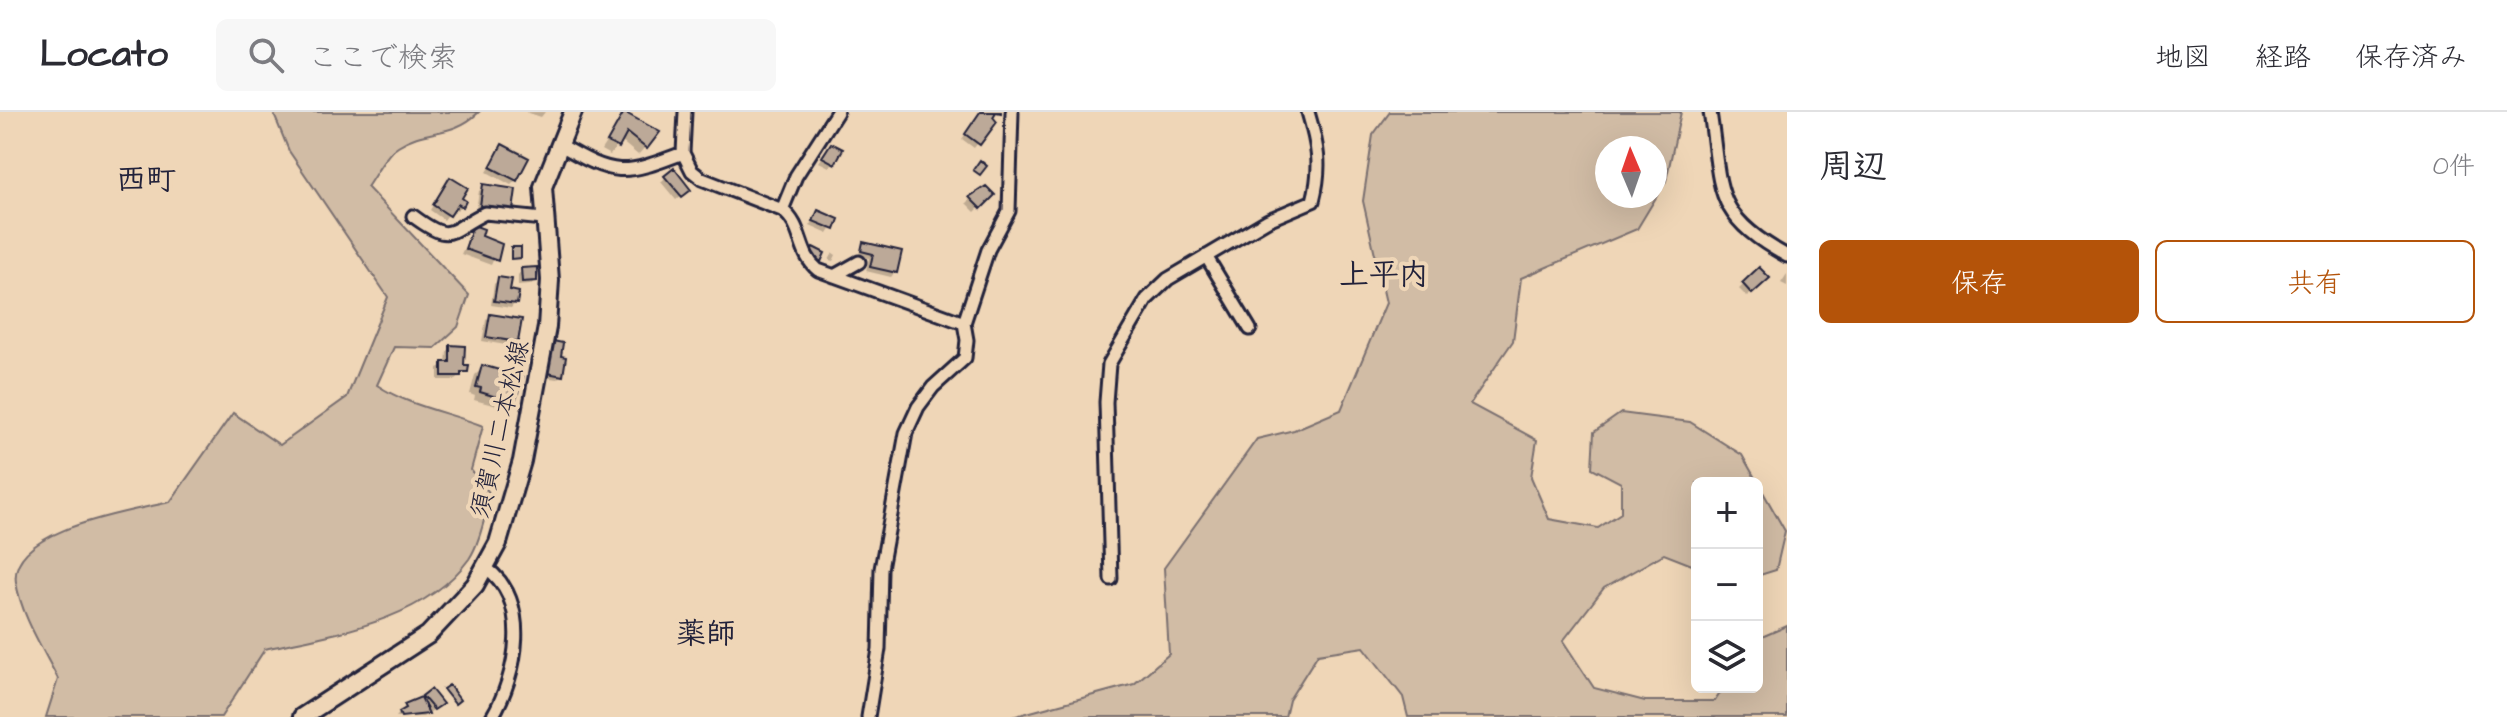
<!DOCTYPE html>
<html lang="ja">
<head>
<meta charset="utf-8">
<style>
	:root { --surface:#fff; --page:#f7f7f7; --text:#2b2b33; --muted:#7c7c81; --line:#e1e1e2; --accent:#b45309 }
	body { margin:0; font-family:"Architects Daughter","Klee One",sans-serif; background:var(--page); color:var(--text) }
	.controls { position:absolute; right:24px; bottom:24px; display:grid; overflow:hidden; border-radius:12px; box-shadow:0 8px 32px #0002 }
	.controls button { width:72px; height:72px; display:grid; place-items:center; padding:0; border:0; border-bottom:2px solid var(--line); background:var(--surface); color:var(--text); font:40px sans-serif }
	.compass { position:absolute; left:1595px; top:24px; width:72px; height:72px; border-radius:50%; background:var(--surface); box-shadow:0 8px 32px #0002; rotate:358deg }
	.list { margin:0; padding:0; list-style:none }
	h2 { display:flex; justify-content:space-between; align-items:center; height:104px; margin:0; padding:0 32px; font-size:34px }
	h2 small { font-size:26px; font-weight:400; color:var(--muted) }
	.actions { display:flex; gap:16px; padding:24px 32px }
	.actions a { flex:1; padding:18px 0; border:2px solid var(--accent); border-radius:12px; text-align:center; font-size:28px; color:var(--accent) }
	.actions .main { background:var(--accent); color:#fff }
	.icon { flex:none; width:44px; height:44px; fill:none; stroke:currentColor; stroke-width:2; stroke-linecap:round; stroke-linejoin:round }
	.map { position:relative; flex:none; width:1787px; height:605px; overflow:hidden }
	header { display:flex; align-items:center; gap:48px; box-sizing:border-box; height:112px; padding:0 40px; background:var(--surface); border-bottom:2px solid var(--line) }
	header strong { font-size:38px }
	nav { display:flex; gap:44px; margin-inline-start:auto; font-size:28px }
	.search { width:560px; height:72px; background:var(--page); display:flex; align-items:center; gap:20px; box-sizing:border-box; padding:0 28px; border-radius:12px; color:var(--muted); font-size:30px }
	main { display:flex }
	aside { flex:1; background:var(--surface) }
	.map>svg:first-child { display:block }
	.green { fill:#d1bca5; stroke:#7a6f70; stroke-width:2; fill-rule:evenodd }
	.shadow { fill:#0003 }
	.building { fill:#bca998; stroke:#22223b; stroke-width:2 }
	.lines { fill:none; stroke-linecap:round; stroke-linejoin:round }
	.minor-casing { stroke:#22223b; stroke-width:17 }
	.secondary-casing { stroke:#22223b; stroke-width:22 }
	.minor { stroke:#efd6b7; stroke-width:11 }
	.secondary { stroke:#efd6b7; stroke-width:16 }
	.labels { text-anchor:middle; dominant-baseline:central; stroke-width:8; stroke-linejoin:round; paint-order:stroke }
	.street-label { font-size:26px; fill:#22223b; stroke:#efd6b7 }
	.quarter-label { font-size:30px; font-weight:bold; fill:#22223b; stroke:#efd6b7 }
</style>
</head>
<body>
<header>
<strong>Locato</strong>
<div class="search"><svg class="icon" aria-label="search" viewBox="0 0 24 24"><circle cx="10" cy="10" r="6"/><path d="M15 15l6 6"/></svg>ここで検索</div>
<nav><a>地図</a><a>経路</a><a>保存済み</a></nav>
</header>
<main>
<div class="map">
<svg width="1787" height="605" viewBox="0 0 1787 605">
	<rect width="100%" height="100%" fill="#efd6b7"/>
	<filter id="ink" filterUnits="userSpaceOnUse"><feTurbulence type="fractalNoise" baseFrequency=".0125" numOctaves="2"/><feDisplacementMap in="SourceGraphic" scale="16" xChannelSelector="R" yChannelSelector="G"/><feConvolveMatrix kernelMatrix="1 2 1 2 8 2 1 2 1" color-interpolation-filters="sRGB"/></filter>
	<g filter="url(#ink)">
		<!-- green -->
		<path class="green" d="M273,0H479C451,27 427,15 398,34C386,42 376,62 367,75L469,183L458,215L435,236L394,235L377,273C408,294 447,300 483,314L471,358L491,383C485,402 480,431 469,447C424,509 334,522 265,537L221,605H46L58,567C43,537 21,503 16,470C8,417 133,399 170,390L233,301L280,333L347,285L388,185L289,39Z
			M1390,0H1681L1666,69L1637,117L1521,166L1513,229L1470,292L1537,328L1531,365L1549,407L1598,416L1621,401V371L1592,356L1594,320L1621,301L1690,310L1742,343L1785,419L1776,458L1757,464V371H1697V455L1664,442L1604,476L1563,529L1594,576L1645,589H1715L1724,575H1757V527L1787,514V605H1408L1403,585L1364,535L1318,542L1289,588L1285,605H1012L1134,572L1169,542L1164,456L1257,327L1294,318L1341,298L1386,191L1363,89L1373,23ZM1607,36H1655V84H1607Z"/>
		<!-- shadow -->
		<path class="shadow" d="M526,0H545L541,5Z
			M981,0H999L990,4L994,10L974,36L962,27Z
			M624,2L645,35L638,43L621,29L610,43L601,38Z
			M831,33L833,51L829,55L819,50Z
			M503,35L516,68L511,73L487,60Z
			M666,65L683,82L676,88L661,70Z
			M446,72L462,93L457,98L453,96L444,108L430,98Z
			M484,74L507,103L476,98L479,79Z
			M992,83L975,100L966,91L971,86Z
			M819,100L837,108L828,122L810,114Z
			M474,115L479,125L500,133L491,153L461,142Z
			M864,132L895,160L891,165L866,159L869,146L858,144Z
			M833,141L836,143L833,149L829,148Z
			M522,158L535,169L530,173L518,174V163Z
			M1759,158L1767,166L1747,185L1739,177Z
			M1787,162V174L1781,171Z
			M499,167L515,191L511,196L491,193L494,172Z
			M490,204L516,229L512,234L482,229L486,208Z
			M553,231L561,263L557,267L543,265L548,236Z
			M451,235L466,259L455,268H438V256L446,252L447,240Z
			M483,256L515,286L507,293L500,291L497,294L474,288L475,284L470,282L475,263Z
			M431,580L436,596L429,601L423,605H396L405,594L420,589Z"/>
		<!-- building -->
		<path class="building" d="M624,0L660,20L647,37L627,21L619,36L607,30Z
			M980,0H1001V1L996,0L993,5L997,10L980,33L965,22Z
			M831,31L843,37L835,52L822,45Z
			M502,32L529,46L517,69L490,55Z
			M980,48L987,54L980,63L973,58Z
			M674,56L691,78L682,85L664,64Z
			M450,65L468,76L462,86L466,89L463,95L458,92L450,104L433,93Z
			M483,72L516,77L513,99L480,94Z
			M986,74L995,83L981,97L969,85Z
			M818,98L839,107L835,118L813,109Z
			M473,113L484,117L482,124L502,132L498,149L465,137Z
			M863,130L902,139L897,161L870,155L873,142L861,139Z
			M511,135H521V146L511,147Z
			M813,135L825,141L821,150L809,144Z
			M537,155V169L522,170L521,156Z
			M1759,155L1770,166L1752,182L1742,171Z
			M498,165L512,167L510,178L519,180L517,192L494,189Z
			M490,202L522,207L518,230L486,225Z
			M553,229L563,231L561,244L566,245L563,264L547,261Z
			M450,233L465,234L464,253H469L468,260H461V264H442V250H450Z
			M482,253L523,265L516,287L508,284L506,288L480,280L481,276L476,275Z
			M449,573L460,588L455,592L443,577Z
			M431,577L443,592L434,598L422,584Z
			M421,585L429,602L401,605L399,600L406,596L404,592Z"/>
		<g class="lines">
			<!-- minor casing -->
			<g class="minor-casing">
				<path id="minor" d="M1710,0C1722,77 1711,102 1787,144
					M559,32C615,65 623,64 683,41L692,59L702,67L782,98L796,64L837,0
					M683,41L685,0
					M782,98C804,114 797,141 818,158L964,211L988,138L1009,99L1012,0
					M413,104C452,133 448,119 485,101L543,107
					M1206,144L1250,217
					M834,164L859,150
					M486,456C532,488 517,564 492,605
					M1111,467L1106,290L1109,252L1147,187L1168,167L1268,108L1313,89C1322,55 1318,34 1308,0
					M868,605L879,537L881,457L906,321L918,295L933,275L965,246L967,228L964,211"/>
			</g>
			<!-- secondary casing -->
			<g class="secondary-casing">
				<path id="secondary" d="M302,605L428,523L475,473L498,431L522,349L547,215L550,168L543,75L573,0"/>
			</g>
			<!-- minor -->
			<use href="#minor" class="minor"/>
			<!-- secondary -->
			<use href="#secondary" class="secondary"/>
		</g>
	</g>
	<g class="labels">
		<!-- street labels -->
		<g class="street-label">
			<text transform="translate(500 317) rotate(-77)">須賀川二本松線</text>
		</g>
		<!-- quarter labels -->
		<g class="quarter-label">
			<text x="146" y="68">西町</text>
			<text x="1384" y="163">上平内</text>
			<text x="706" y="522">薬師</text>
		</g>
	</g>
</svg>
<div class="controls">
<button>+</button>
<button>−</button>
<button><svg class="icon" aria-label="layers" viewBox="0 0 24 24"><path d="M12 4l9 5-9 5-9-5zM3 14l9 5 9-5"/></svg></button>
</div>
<svg class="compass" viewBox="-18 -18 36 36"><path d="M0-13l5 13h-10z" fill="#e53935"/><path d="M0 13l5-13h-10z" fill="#7c7c81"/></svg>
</div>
<aside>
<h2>周辺<small>0件</small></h2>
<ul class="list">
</ul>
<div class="actions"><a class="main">保存</a><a>共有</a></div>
</aside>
</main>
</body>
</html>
